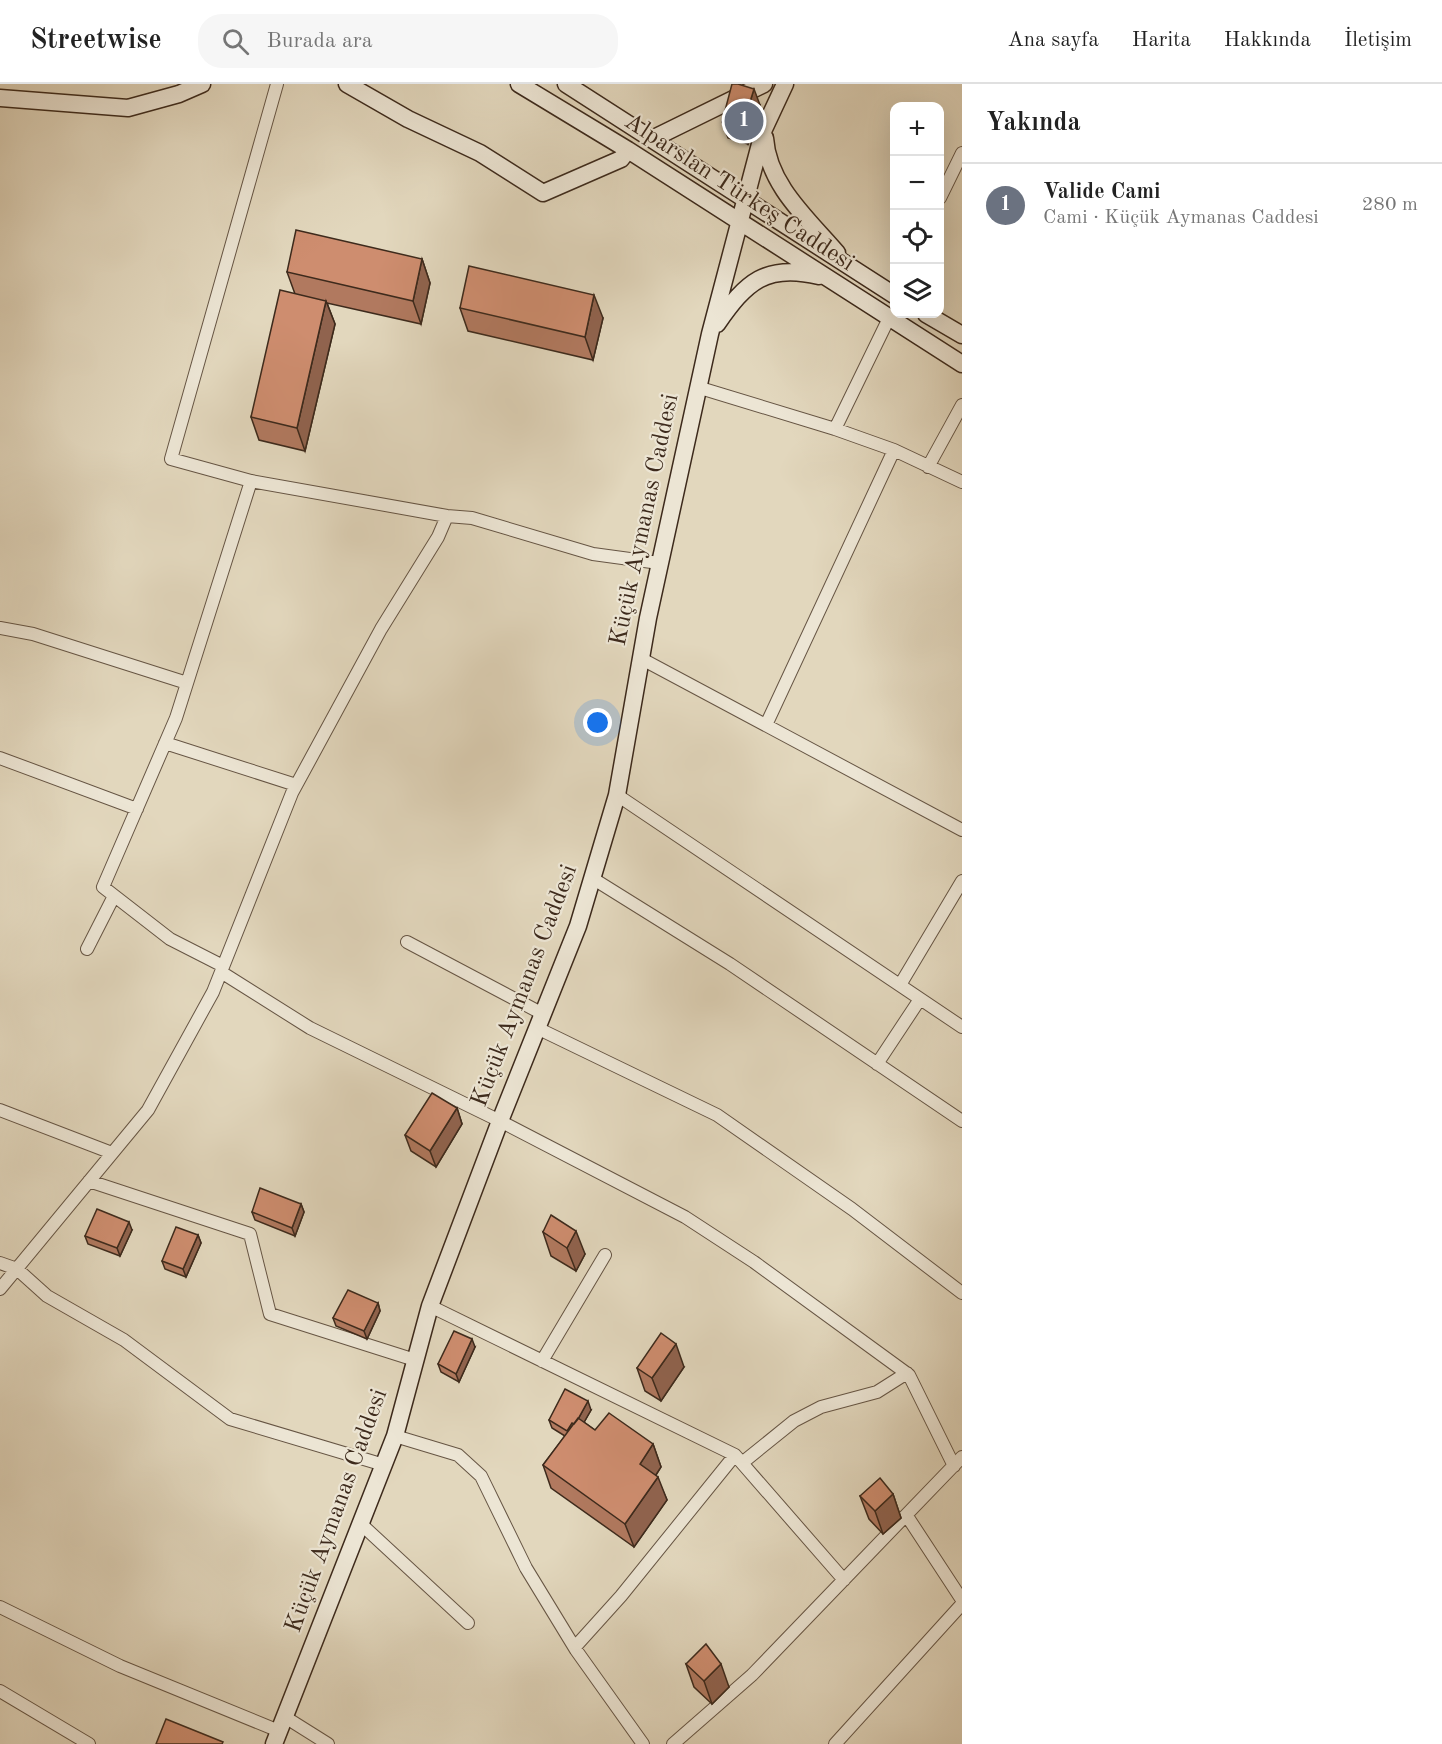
<!DOCTYPE html>
<html lang="tr">
<head>
<meta charset="utf-8">
<style>
	:root { --surface:#fff; --page:#f6f6f6; --text:#222; --muted:#767676; --line:#e0e0e0; --accent:#1a73e8 }
	body { margin:0; font-family:"Old Standard TT",serif; background:var(--page); color:var(--text) }
	.controls { position:absolute; right:18px; top:18px; display:grid; overflow:hidden; border-radius:12px; box-shadow:0 6px 24px #0002 }
	.controls button { width:54px; height:54px; display:grid; place-items:center; padding:0; border:0; border-bottom:2px solid var(--line); background:var(--surface); color:var(--text); font:30px sans-serif }
	.you { position:absolute; left:598px; top:639px; width:21px; height:21px; margin:-15px; border:4px solid #fff; border-radius:50%; background:#1a73e8; box-shadow:0 0 0 9px #1a73e833 }
	.badge { display:grid; place-items:center; width:39px; height:39px; border-radius:50%; background:var(--accent); color:#fff; font-size:20px; font-weight:700 }
	.pin { position:absolute; translate:-50% -50%; border:3px solid #fff; box-shadow:0 2px 6px #0006 }
	.list { margin:0; padding:0; list-style:none }
	h2 { display:flex; justify-content:space-between; align-items:center; height:78px; margin:0; padding:0 24px; font-size:26px }
	h2 small { font-size:20px; font-weight:400; color:var(--muted) }
	.list li { display:grid; grid-template-columns:39px 1fr auto; gap:18px; align-items:center; box-sizing:border-box; height:84px; padding:0 24px; border-top:2px solid var(--line) }
	.list b { display:block; font-size:22px; white-space:nowrap }
	.list p { margin:0; font-size:20px; white-space:nowrap; color:var(--muted) }
	.list em { font-size:20px; font-style:normal; color:var(--muted) }
	.icon { flex:none; width:33px; height:33px; fill:none; stroke:currentColor; stroke-width:2; stroke-linecap:round; stroke-linejoin:round }
	.map { position:relative; flex:none; width:962px; height:1660px; overflow:hidden }
	header { display:flex; align-items:center; gap:36px; box-sizing:border-box; height:84px; padding:0 30px; background:var(--surface); border-bottom:2px solid var(--line) }
	header strong { font-size:28px }
	nav { display:flex; gap:33px; margin-inline-start:auto; font-size:21px }
	.search { width:420px; height:54px; background:var(--page); display:flex; align-items:center; gap:15px; box-sizing:border-box; padding:0 21px; border-radius:24px; color:var(--muted); font-size:22px }
	main { display:flex }
	aside { flex:1; background:var(--surface) }
	.map>svg:first-child { display:block }
	.lines { fill:none; stroke-linecap:round; stroke-linejoin:round }
	.street-casing { stroke:#654; stroke-width:14 }
	.secondary-casing { stroke:#3d2a1c; stroke-width:19 }
	.street { stroke:#ece5d4; stroke-width:12 }
	.secondary { stroke:#ece5d4; stroke-width:16 }
	.wall { fill:#b1795f; stroke:#3d2a1c; stroke-width:1.5 }
	.shaded-wall { fill:#90634e; stroke:#3d2a1c; stroke-width:1.5 }
	.building { fill:#ce8d6f; stroke:#3d2a1c; stroke-width:1.5 }
	.labels { text-anchor:middle; dominant-baseline:central; stroke-width:4.5; stroke-linejoin:round; paint-order:stroke }
	.street-label { font-size:24px; fill:#3d2a1c; stroke:#ece5d4 }
</style>
</head>
<body>
<header>
<strong>Streetwise</strong>
<div class="search"><svg class="icon" aria-label="search" viewBox="0 0 24 24"><circle cx="10" cy="10" r="6"/><path d="M15 15l6 6"/></svg>Burada ara</div>
<nav><a>Ana sayfa</a><a>Harita</a><a>Hakkında</a><a>İletişim</a></nav>
</header>
<main>
<div class="map">
<svg width="962" height="1660" viewBox="0 0 962 1660">
	<rect width="100%" height="100%" fill="#e2d7bd"/>
	<filter id="stains"><feTurbulence type="fractalNoise" baseFrequency=".00333" numOctaves="4"/><feColorMatrix values="0 0 0 0 .2 0 0 0 0 .09 0 0 0 0 .02 0 0 0 .5 -.17"/></filter>
	<radialGradient id="worn" r=".72"><stop offset=".6" stop-color="#630" stop-opacity="0"/><stop offset="1" stop-color="#630" stop-opacity=".3"/></radialGradient>
	<g class="lines">
		<!-- street casing -->
		<g class="street-casing">
			<path id="street" d="M277,0L171,375L251,397L447,432L472,434L593,470L659,479
				M940,114L962,69
				M697,303L835,345L894,366L962,398
				M835,345L889,234
				M928,383L962,321
				M0,544L33,550L187,599
				M640,574L962,746
				M766,641L894,366
				M165,659L296,701
				M0,674L137,725
				M617,711L962,943
				M592,794L730,880L962,1037
				M407,858L543,930
				M87,865L114,812
				M223,882L170,855L103,803L176,634L251,397
				M221,888L310,944L500,1037L685,1133L754,1178L909,1291L954,1382
				M900,901L962,797
				M537,944L717,1031L852,1125L962,1209
				M877,980L920,915
				M0,1026L112,1069
				M89,1097L250,1150L270,1230L415,1276
				M0,1179L17,1185L47,1212L124,1256L230,1335L384,1381
				M0,1205L148,1026L213,908L292,709L381,545L438,453L447,432
				M430,1222L735,1371L844,1496
				M542,1277L605,1171
				M395,1352L458,1371L481,1392L526,1484L576,1566L643,1660
				M742,1379L794,1337L821,1323L877,1308L907,1289
				M907,1432L962,1516
				M361,1440L468,1539
				M0,1523L120,1582L279,1647
				M575,1563L621,1512L735,1371
				M0,1607L89,1660
				M285,1633L328,1660
				M673,1660L752,1591L962,1373
				M835,1660L962,1520"/>
		</g>
		<!-- secondary casing -->
		<g class="secondary-casing">
			<path id="secondary" d="M347,0L408,35L480,69L543,109L621,75L628,66
				M519,0L628,66L962,280
				M566,0L894,211
				M0,14L128,24L179,10L202,0
				M765,54C768,101 808,135 837,169
				M652,55L764,0
				M926,230L962,251
				M717,240C746,198 766,179 819,192
				M274,1660L395,1352L430,1222L500,1037L578,842L617,711L648,534L710,250L764,45L785,0"/>
		</g>
		<!-- street -->
		<use href="#street" class="street"/>
		<!-- secondary -->
		<use href="#secondary" class="secondary"/>
	</g>
	<!-- wall -->
	<path class="wall" d="M760,21L748,60L728,54L722,38Z
		M422,175L430,199L421,240L327,219L335,240L305,367L259,356L251,333L295,210L287,188Z
		M460,224L603,234L593,276L468,247Z
		M457,1024L462,1040L436,1083L411,1067L405,1051Z
		M301,1120L304,1128L295,1152L255,1136L252,1128Z
		M132,1146L120,1172L88,1160L85,1152Z
		M543,1148L585,1170L576,1187L551,1172Z
		M198,1151L201,1159L186,1193L165,1185L162,1177Z
		M378,1219L380,1227L367,1255L336,1242L333,1234Z
		M475,1263L459,1298L441,1288L438,1280Z
		M684,1283L661,1317L645,1307L637,1284Z
		M591,1326L584,1338L595,1346L653,1360L661,1383L656,1391L667,1416L634,1463L551,1404L543,1381L565,1352L552,1344L549,1336Z
		M893,1410L901,1434L883,1450L869,1435L860,1412Z
		M686,1580L729,1603L712,1620L694,1603Z"/>
	<!-- shaded-wall -->
	<path class="shaded-wall" d="M754,5L760,21L748,60L742,44Z
		M422,175L430,199L421,240L413,217Z
		M594,211L603,234L593,276L585,253Z
		M326,217L335,240L305,367L297,344Z
		M457,1024L462,1040L436,1083L430,1067Z
		M301,1120L304,1128L295,1152L292,1144Z
		M129,1138L132,1146L120,1172L117,1164Z
		M576,1147L585,1170L576,1187L567,1164Z
		M198,1151L201,1159L186,1193L183,1185Z
		M378,1219L380,1227L367,1255L364,1247Z
		M472,1255L475,1263L459,1298L456,1290Z
		M676,1260L684,1283L661,1317L652,1294Z
		M588,1317L591,1326L578,1349L575,1341Z
		M653,1360L661,1383L648,1403L640,1380Z
		M658,1393L667,1416L634,1463L625,1440Z
		M893,1410L901,1434L883,1450L875,1427Z
		M721,1580L729,1603L712,1620L704,1597Z"/>
	<!-- building -->
	<path class="building" d="M732,0H738L754,5L742,44L722,38Z
		M296,146L422,175L413,217L287,188Z
		M469,182L594,211L585,253L460,224Z
		M280,206L326,217L297,344L251,333Z
		M432,1009L457,1024L430,1067L405,1051Z
		M260,1104L301,1120L292,1144L252,1128Z
		M97,1125L129,1138L117,1164L85,1152Z
		M551,1131L576,1147L567,1164L543,1148Z
		M176,1143L198,1151L183,1185L162,1177Z
		M348,1206L378,1219L364,1247L333,1234Z
		M454,1247L472,1255L456,1290L438,1280Z
		M661,1249L676,1260L652,1294L637,1284Z
		M565,1305L588,1317L578,1335L574,1340L572,1339L567,1347L549,1336Z
		M609,1329L653,1360L640,1380L658,1393L625,1440L543,1381L578,1334L595,1346Z
		M880,1394L893,1410L875,1427L860,1412Z
		M706,1560L721,1580L704,1597L686,1580Z
		M166,1635L223,1658L222,1660H156Z"/>
	<g class="labels">
		<!-- street labels -->
		<g class="street-label">
			<text transform="translate(739 109) rotate(33)">Alparslan Türkeş Caddesi</text>
			<text transform="translate(645 436) rotate(-78)">Küçük Aymanas Caddesi</text>
			<text transform="translate(525 902) rotate(-69)">Küçük Aymanas Caddesi</text>
			<text transform="translate(337 1427) rotate(-70)">Küçük Aymanas Caddesi</text>
		</g>
	</g>
	<rect width="100%" height="100%" filter="url(#stains)"/>
	<rect width="100%" height="100%" fill="url(#worn)"/>
</svg>
<div class="controls">
<button>+</button>
<button>−</button>
<button><svg class="icon" aria-label="locate" viewBox="0 0 24 24"><circle cx="12" cy="12" r="6"/><path d="M12 2v4M12 18v4M2 12h4M18 12h4"/></svg></button>
<button><svg class="icon" aria-label="layers" viewBox="0 0 24 24"><path d="M12 4l9 5-9 5-9-5zM3 14l9 5 9-5"/></svg></button>
</div>
<div class="you"></div>
<div class="pin badge" style="left:744px;top:37px;background:#6b7280">1</div>
</div>
<aside>
<h2>Yakında<small></small></h2>
<ul class="list">
<li><span class="badge" style="background:#6b7280">1</span><div><b>Valide Cami</b><p>Cami · Küçük Aymanas Caddesi</p></div><em>280 m</em></li>
</ul>
</aside>
</main>
</body>
</html>
